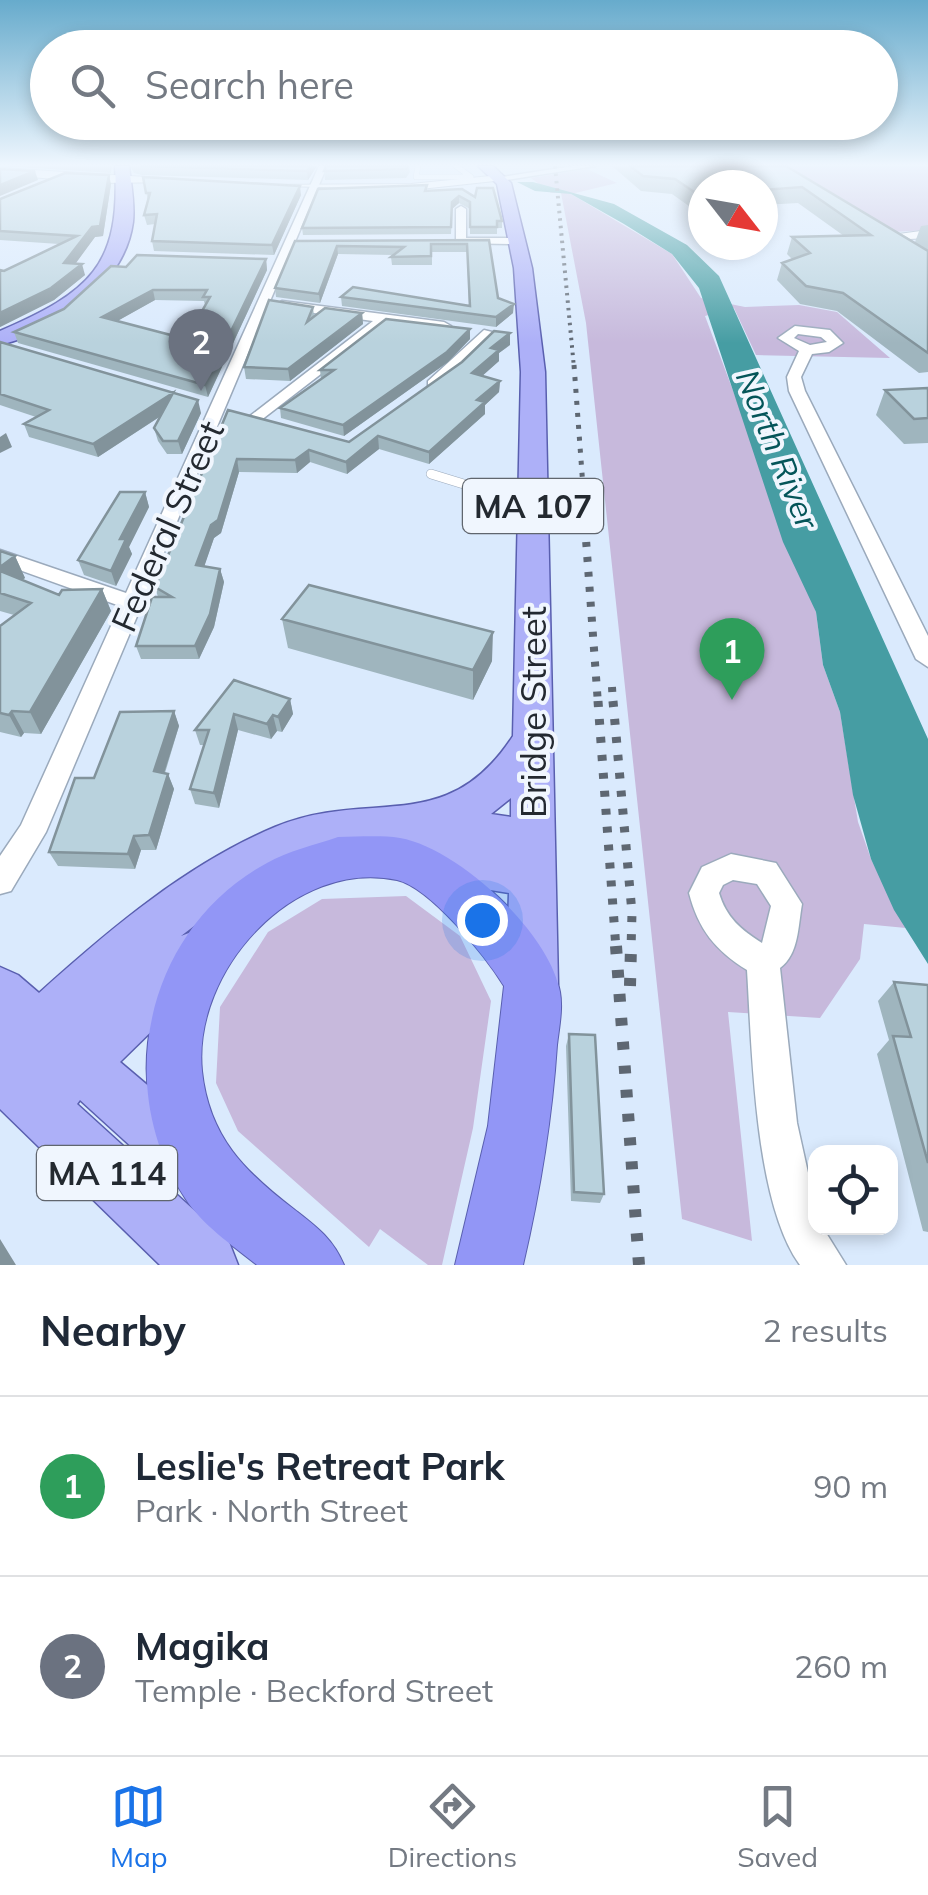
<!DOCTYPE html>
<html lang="en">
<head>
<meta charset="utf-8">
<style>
	:root { --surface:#fff; --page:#f2f2f3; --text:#1f2937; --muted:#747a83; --line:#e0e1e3; --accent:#1a73e8 }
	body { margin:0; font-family:Mulish,sans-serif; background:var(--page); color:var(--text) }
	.controls { position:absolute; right:30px; bottom:30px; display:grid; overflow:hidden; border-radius:20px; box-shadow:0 5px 15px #0003 }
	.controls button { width:90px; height:90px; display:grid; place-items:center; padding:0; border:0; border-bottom:2px solid var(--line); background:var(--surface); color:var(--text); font:50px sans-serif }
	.compass { position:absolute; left:688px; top:170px; width:90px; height:90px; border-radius:50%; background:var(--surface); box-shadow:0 5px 15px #0003; rotate:121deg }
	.you { position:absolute; left:482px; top:920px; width:35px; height:35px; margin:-25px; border:8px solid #fff; border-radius:50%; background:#1a73e8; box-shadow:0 0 0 15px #1a73e833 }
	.badge { display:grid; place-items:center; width:65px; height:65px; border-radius:50%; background:var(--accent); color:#fff; font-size:32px; font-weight:700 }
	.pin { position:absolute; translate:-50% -82px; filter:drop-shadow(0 2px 5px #0008) }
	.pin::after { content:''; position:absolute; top:52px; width:35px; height:30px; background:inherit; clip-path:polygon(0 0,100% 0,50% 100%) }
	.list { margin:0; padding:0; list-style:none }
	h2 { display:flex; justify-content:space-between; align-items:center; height:130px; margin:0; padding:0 40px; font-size:42px }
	h2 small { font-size:32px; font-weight:400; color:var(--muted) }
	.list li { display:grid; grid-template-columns:65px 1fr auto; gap:30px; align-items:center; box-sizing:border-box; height:180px; padding:0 40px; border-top:2px solid var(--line) }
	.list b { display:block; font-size:38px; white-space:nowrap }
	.list p { margin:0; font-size:32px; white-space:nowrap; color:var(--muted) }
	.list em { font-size:32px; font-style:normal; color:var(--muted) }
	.icon { flex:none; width:55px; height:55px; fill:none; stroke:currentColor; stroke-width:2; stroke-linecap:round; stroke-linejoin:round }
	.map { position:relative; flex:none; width:928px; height:1265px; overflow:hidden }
	.search { position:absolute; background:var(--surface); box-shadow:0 5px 15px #0003; left:30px; right:30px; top:30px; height:110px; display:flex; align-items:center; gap:25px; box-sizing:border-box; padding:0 35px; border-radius:55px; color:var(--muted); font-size:38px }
	.sheet { height:490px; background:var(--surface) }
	nav { display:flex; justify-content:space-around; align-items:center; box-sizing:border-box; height:140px; border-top:2px solid var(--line); background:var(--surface); font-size:28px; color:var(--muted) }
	nav a { display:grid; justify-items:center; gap:5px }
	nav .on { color:var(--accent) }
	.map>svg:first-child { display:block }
	.green { fill:#c7b9dc }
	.water { fill:#469da3 }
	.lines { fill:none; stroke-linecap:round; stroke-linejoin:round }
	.service-far1-casing { stroke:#9baabc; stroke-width:6 }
	.service-casing { stroke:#9baabc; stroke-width:10 }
	.minor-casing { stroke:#9baabc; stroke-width:3 }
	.tertiary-casing { stroke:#9baabc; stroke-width:2 }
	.primary-casing { stroke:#595faf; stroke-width:3 }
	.trunk-casing { stroke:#595faf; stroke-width:2 }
	.service-far1 { stroke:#fff; stroke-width:5 }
	.service { stroke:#fff; stroke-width:9 }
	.minor { fill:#fff; fill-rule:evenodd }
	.tertiary { fill:#fff; fill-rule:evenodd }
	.primary { fill:#adb0f8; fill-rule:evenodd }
	.trunk { fill:#9296f6; fill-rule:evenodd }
	.rail-far4 { stroke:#5e6772; stroke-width:4; stroke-dasharray:2.5 5; stroke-linecap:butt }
	.rail-far3 { stroke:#5e6772; stroke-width:5; stroke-dasharray:4 8; stroke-linecap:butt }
	.rail-far2 { stroke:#5e6772; stroke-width:8; stroke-dasharray:5 10; stroke-linecap:butt }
	.rail-far1 { stroke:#5e6772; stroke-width:9; stroke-dasharray:6 12; stroke-linecap:butt }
	.rail { stroke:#5e6772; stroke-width:12; stroke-dasharray:8 16; stroke-linecap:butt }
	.wall { fill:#9fb5be; fill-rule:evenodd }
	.shaded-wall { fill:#82939b }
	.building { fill:#b9d2dd; stroke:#82939b; stroke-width:2.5; fill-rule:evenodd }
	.labels { text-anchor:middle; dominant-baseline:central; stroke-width:8; stroke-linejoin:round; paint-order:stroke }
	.far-water-label { font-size:32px; font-style:italic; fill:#045559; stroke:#f0f6fe }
	.shield { fill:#f0f6fe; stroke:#60666e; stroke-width:2.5 }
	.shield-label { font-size:32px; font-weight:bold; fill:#232930 }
	.street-label { font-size:35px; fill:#232930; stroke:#f0f6fe }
</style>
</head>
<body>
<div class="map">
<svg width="928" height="1265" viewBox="0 0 928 1265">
	<rect width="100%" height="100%" fill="#daeafd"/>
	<!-- green -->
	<path class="green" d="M779,166H928V230L894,232Z
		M587,169L617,183L571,194L672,254L701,298L745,307L799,305L837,312L890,358L756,355L734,308L705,316L816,612L823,665L840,712L858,822L871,859L906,928L864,924L860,959L820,1018L728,1012L752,1241L682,1219L586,323L561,193H551L531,178Z
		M406,896L460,936L491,1001L473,1128L442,1265H428L380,1229L369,1247L238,1131L216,1083L220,1007L268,932L322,899Z"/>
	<!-- water -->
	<path class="water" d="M533,182L614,204L687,245L719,276L928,739V964L894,910L871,859L853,795L840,712L823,665L816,612L783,542L699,288L672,254L624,224L571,194L535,191L517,182Z"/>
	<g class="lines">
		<!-- service-far1 casing -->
		<g class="service-far1-casing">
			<path id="service-far1" d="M418,166L416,177H471L456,166"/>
		</g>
		<!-- service casing -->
		<g class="service-casing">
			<path id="service" d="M431,474L532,505"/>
		</g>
		<!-- minor casing -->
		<g class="minor-casing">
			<path id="minor" d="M319,166H327L46,832L11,891L0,894V856L21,825L120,606L0,563V550L126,593Z
				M573,166H595L500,181L495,178Z
				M461,206L466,209V238H517L522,241L517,244L456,243V209Z
				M282,301L444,322L451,326L444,330L387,323L256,424L250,422V416L373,321L277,308L276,305Z
				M795,326L830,330L843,343L829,352L812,354L801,377L805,391L928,636V667L916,659L789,391L787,377L799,351L778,338ZM798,334L821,337L827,342L810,345L794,338Z
				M484,330L496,333L438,387H428V381Z
				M731,854L776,863L802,904C798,926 799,954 780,968L797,1123L816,1209V1228H823L846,1265H800C754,1202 752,1047 747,970C716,951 698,929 689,893L702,867ZM733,880L757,884L771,906L762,943C741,930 726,917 719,893L723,885Z"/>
		</g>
		<!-- tertiary casing -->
		<g class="tertiary-casing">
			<path id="tertiary" d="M0,168L179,179L185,182L96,183L0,174Z
				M500,175L504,180L411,190L256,185L411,184Z
				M928,230V238L891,240L884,236Z"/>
		</g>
		<!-- primary casing -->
		<g class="primary-casing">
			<path id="primary" d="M115,166H129C131,184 135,203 133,222C125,284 58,331 0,345V331C89,292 121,267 115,166Z
				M478,166H493L511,183L532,268L545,372L558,984L550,1002L532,1009L514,1002L506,984L509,893L396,875L389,861L396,847L406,843C310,840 255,879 181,936L194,931L212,938L219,955L212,972L120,1062L210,1138L219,1159L210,1180L189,1189L168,1180L80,1100L77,1104L229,1242L238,1265H160L0,1109V967L18,975L39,993C110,929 187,864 275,827C371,787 446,839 513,736L521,372L514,268L497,184ZM511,798V817L491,814Z"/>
		</g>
		<!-- trunk casing -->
		<g class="trunk-casing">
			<path id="trunk" d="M338,837C358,837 380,835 400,838C458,848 550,933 560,992C563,1009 559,1028 557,1045C552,1120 540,1192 523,1265H455L488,1126L504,986C486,957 431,888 397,880C294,858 192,971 202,1071C209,1137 245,1172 295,1210C318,1228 333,1239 344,1265H257C232,1245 202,1225 185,1198C111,1085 147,928 267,863C288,851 315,845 338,837Z"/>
		</g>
		<!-- service-far1 -->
		<use href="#service-far1" class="service-far1"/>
		<!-- service -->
		<use href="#service" class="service"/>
		<!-- minor -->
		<use href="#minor" class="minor"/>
		<!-- tertiary -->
		<use href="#tertiary" class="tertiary"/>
		<!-- primary -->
		<use href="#primary" class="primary"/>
		<!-- trunk -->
		<use href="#trunk" class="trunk"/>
		<!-- rail-far4 -->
		<path class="rail-far4" d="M555,166L574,368"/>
		<!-- rail-far3 -->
		<path class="rail-far3" d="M574,365L585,514"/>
		<!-- rail-far2 -->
		<path class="rail-far2" d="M584,512L598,704
			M612,687L613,704"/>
		<!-- rail-far1 -->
		<path class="rail-far1" d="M598,701L616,949
			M613,701L632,913L631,949"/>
		<!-- rail -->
		<path class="rail" d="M616,946L639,1265
			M630,986L631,946"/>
	</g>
	<!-- wall -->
	<path class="wall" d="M5,166H112L111,173Z
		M130,166H317L308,180L142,175L134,173Z
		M326,166H409L410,172L406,178L325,180L324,171Z
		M612,166H786L915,242L921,226L928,225V372L919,373L837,311L800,304L777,280L782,263L792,259L787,254L792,237L844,236L798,203L763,205V185H703V216L672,194L641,191Z
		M143,177L301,195L274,255L154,251L152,241L155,224L147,225L144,215L148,201Z
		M111,184L103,236L95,237L75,263L85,275L54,300L0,327V270L4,271L59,244L0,240V199Z
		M427,185V191L462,189L502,221V228H497V234H470V209L459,203L452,209L451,234L303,235L302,228Z
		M489,240L498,298L513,313L496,327L342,306L341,297L469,306L467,252H432V265H392L391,257L394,255L338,254L320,303L276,297L275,288L295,241Z
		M266,259L267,270L208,397L18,343L14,332L64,309L126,267ZM155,300L204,301L205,305L186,339L117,321Z
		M313,307L314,316L362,313L363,324L290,381L246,379L244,367Z
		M470,329V339L448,362L344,436L281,418L280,408L321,379L320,370Z
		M0,342L201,413L182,454H167L158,441L154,428L161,416L98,457L29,437L24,424L36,417L0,405Z
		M510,345L499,353V361L482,376L500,381L499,392L485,405V414L429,464L379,449L347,474L310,462L297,473L239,472L221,533L214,538L204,566L220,569L224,582L214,627L199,659H141L136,646L158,597L155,587L228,410L349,442Z
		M928,388V443L904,444L876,415L885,390Z
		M145,492L149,507L129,547L132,554L116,586L84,575L78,560Z
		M0,551L15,556L25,578L22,580L59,595L102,589L111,611L41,734L24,733L21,737L0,732V626L14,615L0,611Z
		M282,619L492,661L473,700L288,648Z
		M234,680L290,699L293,714L282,732L277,731L271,739L238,730L219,808L195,804L190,789L204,745H200L195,730Z
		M174,711L179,726L165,773L168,774L174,789L156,850H141L135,869L58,866L49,852L94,778Z
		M894,982L928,985V1232L923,1231L877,1054L889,1040L878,1001Z
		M569,1034L604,1194L600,1203L571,1201L566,1046Z"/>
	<!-- shaded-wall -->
	<path class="shaded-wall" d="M311,166H317L308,180L307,171Z
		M35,171L38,180L0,196V185Z
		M109,175L111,184L103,236L95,237L68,274L64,263Z
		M300,186L301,195L274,255L272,245Z
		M459,196V203L452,209L451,234L452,202Z
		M337,246L338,254L320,303L319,294Z
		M266,259L267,270L208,397L205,385Z
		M82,264L85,275L54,300L0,327V313Z
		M153,290L155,300L105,328L102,317Z
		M514,304L513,313L496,327V317Z
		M362,313L363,324L290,381L288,369Z
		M470,329V339L448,362L344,436L343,425Z
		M510,333V345L499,353V361L472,385V373L491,348Z
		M500,381L499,392L485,405V414L429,464V452L477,400Z
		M173,393L176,406L98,457L93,444Z
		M198,400L201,413L182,454L178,441Z
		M6,433L12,447L0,453V437Z
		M378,436L379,449L347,474L346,462Z
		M309,450L310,462L297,473L295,460Z
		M237,459L239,472L221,533L214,538L200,579L196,565Z
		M145,492L149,507L129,547L132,554L116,586L111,571L120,539Z
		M15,556L25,578L7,591L0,577V567Z
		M220,569L224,582L214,627L199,659L195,646Z
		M102,589L111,611L41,734L30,712Z
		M493,632L492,661L473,700V670Z
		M290,699L293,714L282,732L278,717Z
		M12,711L24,733L21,737L9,715Z
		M174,711L179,726L160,786L154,771Z
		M234,714L238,730L219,808L214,793Z
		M273,715L277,731L271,739L267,724Z
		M168,774L174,789L156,850L149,835Z
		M134,836L141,850L135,869L128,854Z
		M0,1239L16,1265H0Z"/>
	<!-- building -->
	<path class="building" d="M140,166H311L307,171Z
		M326,166H408L406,169L324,171Z
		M630,166H786L928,251V353L843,293L806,286L782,263L810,253L792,237L871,235L802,187L763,190V185H703V198L675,179L643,176Z
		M0,169L35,171L0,185Z
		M65,173L109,175L100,226L92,227L64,263L82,264L51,288L0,313V270L4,271L77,236L0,231V199Z
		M143,177L300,186L272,245L152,241L157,214L144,215L150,193H146Z
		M427,185L425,191L462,189L475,197L477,188H493L502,221H497V227H470V202L459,196L452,202L451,227L302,228L318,189Z
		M489,240L498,298L514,304L496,317L341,297L353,287L470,306L467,244H431V256L391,257L404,247L337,246L319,294L275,288L295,241Z
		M137,255L266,259L205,385L14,332L64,309L111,266L126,267ZM153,290H207L203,297H210L186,339L102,317Z
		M269,300L313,307L307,322L325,308L362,313L288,369L244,367Z
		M386,319L470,329L447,352L343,425L280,408L334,370H320Z
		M494,331L510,333L491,348L499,350L472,373L500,381L477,400L485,402L429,452L378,436L346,462L309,450L295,460L237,459L218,520L211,525L196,565L220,569L210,614L195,646H136L152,597H172L155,587L228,410L349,442L462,362Z
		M0,342L198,400L178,441H163L154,428L173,393L93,444L24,424L49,410L0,394Z
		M928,388V418L914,419L885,390Z
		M120,492H145L120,539H126L111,571L78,560Z
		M0,551L15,556L0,567Z
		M0,571L59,595L62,590L102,589L30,712L12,711L9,715L0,713V626L31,603L0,593Z
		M309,585L493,632L473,670L282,619Z
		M234,680L290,699L278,717L273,715L267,724L234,714L214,793L190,789L209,730H195Z
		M174,711L154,771L168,774L149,835L134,836L128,854L49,852L75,778H94L120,712Z
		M894,982L928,985V1163L893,1036L911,1037Z
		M569,1034L595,1035L604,1194L574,1192Z"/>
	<!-- sky -->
	<linearGradient id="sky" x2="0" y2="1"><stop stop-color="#67abcc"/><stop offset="0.48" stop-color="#eef6fe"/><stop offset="1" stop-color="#eef6fe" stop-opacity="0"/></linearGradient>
	<rect width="928" height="343" fill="url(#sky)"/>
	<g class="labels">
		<!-- far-water labels -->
		<g class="far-water-label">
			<text transform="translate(778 449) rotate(68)">North River</text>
		</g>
		<!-- shield labels -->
		<g class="shield">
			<rect x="463" y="479" width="140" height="54" rx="8"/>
			<rect x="37" y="1146" width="140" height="54" rx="8"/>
		</g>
		<g class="shield-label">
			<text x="533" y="506">MA 107</text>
			<text x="107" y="1173">MA 114</text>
		</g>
		<!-- street labels -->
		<g class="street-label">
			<text transform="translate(167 526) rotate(-66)">Federal Street</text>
			<text transform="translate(533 712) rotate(-90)">Bridge Street</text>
		</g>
	</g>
</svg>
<div class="controls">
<button><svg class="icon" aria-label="locate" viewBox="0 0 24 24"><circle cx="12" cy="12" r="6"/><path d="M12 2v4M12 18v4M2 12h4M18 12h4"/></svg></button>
</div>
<svg class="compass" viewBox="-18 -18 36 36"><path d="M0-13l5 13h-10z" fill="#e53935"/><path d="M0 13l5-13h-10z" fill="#747a83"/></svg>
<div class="you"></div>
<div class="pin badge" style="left:732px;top:700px;background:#2e9e5b">1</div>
<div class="pin badge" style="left:201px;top:391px;background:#6b7280">2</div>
<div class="search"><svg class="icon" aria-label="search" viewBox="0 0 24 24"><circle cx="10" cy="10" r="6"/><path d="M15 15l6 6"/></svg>Search here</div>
</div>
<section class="sheet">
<h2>Nearby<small>2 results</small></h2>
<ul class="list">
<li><span class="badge" style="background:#2e9e5b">1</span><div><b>Leslie's Retreat Park</b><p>Park · North Street</p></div><em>90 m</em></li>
<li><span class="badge" style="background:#6b7280">2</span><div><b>Magika</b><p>Temple · Beckford Street</p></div><em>260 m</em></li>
</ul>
</section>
<nav>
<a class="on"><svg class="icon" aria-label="map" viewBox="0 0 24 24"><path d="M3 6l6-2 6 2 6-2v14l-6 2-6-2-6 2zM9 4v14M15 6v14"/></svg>Map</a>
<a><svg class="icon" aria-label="directions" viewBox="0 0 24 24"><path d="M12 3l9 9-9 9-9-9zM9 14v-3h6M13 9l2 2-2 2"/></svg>Directions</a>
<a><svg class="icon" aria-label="saved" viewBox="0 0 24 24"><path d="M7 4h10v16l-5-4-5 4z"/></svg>Saved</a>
</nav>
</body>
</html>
